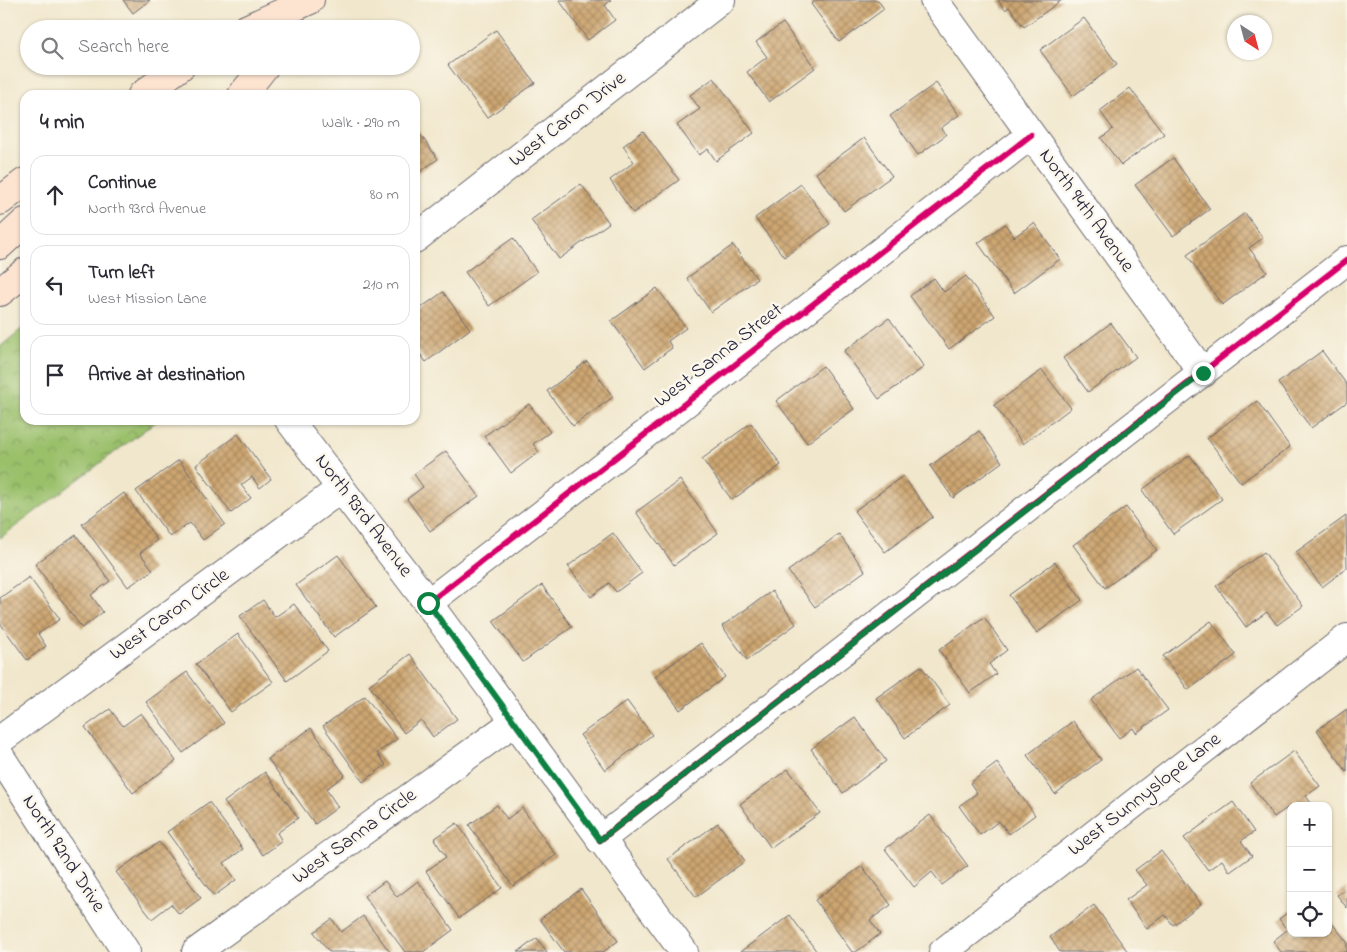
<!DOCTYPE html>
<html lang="en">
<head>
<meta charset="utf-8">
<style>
	:root { --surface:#fff; --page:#f2f2f3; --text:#2b2b33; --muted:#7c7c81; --line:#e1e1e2 }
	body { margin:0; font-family:"Indie Flower",sans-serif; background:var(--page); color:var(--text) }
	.controls { position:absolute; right:15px; bottom:15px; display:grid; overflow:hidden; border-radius:10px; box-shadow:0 1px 4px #0004 }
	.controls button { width:45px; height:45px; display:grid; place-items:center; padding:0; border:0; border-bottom:1px solid var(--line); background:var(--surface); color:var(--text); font:25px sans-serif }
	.compass { position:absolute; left:1227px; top:15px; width:45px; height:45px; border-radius:50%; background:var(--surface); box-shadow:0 1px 4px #0004; rotate:144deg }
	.stop { position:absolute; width:15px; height:15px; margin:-11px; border:4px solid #0b8043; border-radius:50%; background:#fff }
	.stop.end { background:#0b8043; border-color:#fff; box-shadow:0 1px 5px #0008 }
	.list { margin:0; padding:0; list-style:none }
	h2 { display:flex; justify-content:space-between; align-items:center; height:65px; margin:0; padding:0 20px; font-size:21px }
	h2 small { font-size:16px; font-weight:400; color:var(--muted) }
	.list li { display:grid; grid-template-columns:32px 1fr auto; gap:15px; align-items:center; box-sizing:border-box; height:80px; margin:0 10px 10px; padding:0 10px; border:1px solid var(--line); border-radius:15px }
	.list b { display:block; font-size:19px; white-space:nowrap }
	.list p { margin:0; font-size:16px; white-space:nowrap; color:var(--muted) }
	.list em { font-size:16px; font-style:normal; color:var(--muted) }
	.icon { flex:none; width:28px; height:28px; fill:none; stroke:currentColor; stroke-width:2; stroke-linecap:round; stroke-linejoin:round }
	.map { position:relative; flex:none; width:1347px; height:952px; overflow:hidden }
	.search { position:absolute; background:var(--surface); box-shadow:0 1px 4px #0004; left:20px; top:20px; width:400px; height:55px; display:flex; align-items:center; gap:12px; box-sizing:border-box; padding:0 18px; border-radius:28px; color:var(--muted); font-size:19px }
	.panel { position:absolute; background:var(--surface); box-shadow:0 1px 4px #0004; left:20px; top:90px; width:400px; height:335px; border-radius:15px }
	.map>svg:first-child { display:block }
	.park { fill:url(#park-crowns); stroke:#5e7153 }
	.building { fill:url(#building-cross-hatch) }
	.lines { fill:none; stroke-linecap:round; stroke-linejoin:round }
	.street-casing { stroke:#6a676e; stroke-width:30 }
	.secondary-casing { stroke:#6a676e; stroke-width:30 }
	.street { stroke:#fff; stroke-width:28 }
	.secondary { stroke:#fde4d1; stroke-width:28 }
	.cycleway-casing { stroke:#fbf7ec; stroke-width:9 }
	.cycleway { stroke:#d6006c; stroke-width:6 }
	.route { stroke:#0b8043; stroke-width:6 }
	.labels { text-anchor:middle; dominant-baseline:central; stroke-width:5; stroke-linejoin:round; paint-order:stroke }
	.street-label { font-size:20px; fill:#22223b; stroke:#fbf7ec }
</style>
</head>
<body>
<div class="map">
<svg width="1347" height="952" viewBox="0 0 1347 952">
	<defs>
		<pattern id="park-crowns" width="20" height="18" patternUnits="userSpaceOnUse" patternTransform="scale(1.25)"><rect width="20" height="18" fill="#9ac06b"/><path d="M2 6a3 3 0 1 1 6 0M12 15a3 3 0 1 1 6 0" fill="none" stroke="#7d9c59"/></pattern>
		<pattern id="building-cross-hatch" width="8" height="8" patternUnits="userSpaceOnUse" patternTransform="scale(1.25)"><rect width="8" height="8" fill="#cda671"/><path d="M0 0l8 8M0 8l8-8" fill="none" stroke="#a6875e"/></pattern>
	</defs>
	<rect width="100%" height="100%" fill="#fbf7ec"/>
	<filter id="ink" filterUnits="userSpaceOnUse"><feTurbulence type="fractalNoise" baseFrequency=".02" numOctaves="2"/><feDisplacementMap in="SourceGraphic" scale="10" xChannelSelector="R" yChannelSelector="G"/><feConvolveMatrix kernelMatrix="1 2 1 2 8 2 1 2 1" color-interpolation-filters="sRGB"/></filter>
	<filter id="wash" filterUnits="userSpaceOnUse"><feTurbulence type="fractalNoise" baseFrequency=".0096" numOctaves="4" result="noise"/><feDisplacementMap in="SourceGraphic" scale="20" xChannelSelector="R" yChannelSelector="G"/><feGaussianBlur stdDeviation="1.12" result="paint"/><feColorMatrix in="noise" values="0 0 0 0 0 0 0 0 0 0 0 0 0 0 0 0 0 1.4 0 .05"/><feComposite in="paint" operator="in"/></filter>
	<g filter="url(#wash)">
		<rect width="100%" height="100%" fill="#f1e7cc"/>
		<!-- park -->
		<path class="park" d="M25,326V420H158L0,538V347Z"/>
		<g id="blocks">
			<!-- building -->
			<path class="building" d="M123,0H150L133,13Z
				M559,0H611L605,5L615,20L588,40Z
				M816,0H878L884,9L839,42L811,4Z
				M998,0H1062L1024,27L1009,7L1005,10Z
				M1084,18L1117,64L1073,96L1040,50Z
				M783,23L815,68L769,102L747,72L767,57L756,42Z
				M496,30L535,83L487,118L448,65Z
				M714,78L754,133L716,161L708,149L699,155L677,125L700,109L690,95Z
				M936,83L959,115L941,128L946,135L918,155L890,116Z
				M1130,88L1164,134L1121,165L1101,138L1113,129L1100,111Z
				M415,127L438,159L415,175Z
				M643,131L679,180L633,213L610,180L634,162L623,146Z
				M864,138L892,176L844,211L816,173Z
				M1173,158L1210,209L1173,236L1135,185Z
				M581,184L609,223L559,259L531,220Z
				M801,184L830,224L784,257L755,218Z
				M1245,213L1263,238L1249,248L1267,272L1222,305L1187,255Z
				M1034,223L1060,259L1014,293L978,243L1005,224L1014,237Z
				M513,238L537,272L489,306L465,272Z
				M733,245L757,279L711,312L687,278Z
				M966,276L995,316L949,349L910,296L934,278L944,292Z
				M657,288L686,328L668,341L672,348L645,368L611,321Z
				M443,292L470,329L426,362L415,347V312Z
				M889,318L924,367L879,399L844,351Z
				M1111,323L1136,357L1088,392L1063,358Z
				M1322,351L1347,385V402L1311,428L1278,383Z
				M587,361L613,397L573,426L547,391Z
				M823,366L854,409L807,443L776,401Z
				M1042,370L1071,408L1023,444L994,405Z
				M1257,401L1290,447L1241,483L1207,438Z
				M529,404L550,432L533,444L539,452L511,473L484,436Z
				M751,423L781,465L732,500L702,459Z
				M979,431L1002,462L953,498L930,466Z
				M238,434L271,479L260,488L252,477L241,485L251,498L231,513L196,465Z
				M446,451L479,496L430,531L407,499L423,487L414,474Z
				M1190,455L1222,499L1173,534L1142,490Z
				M179,460L225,524L203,540L190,523L170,537L136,491Z
				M903,476L933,517L885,552L854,511Z
				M680,480L718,533L674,565L636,512Z
				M124,493L157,540L140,553L153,570L128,587L82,524Z
				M1126,507L1157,550L1105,588L1073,545Z
				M1346,516L1347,568L1322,587L1296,552Z
				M613,533L642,573L616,592L609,583L591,597L568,566Z
				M839,534L865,571L815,607L788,571Z
				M76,535L110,581L91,595L103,612L82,628L35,564Z
				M1264,552L1303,606L1277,625L1267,612L1246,627L1216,586Z
				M338,555L376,607L334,637L296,585Z
				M1055,562L1082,600L1037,633L1009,595Z
				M29,577L60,619L38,634L46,646L27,660L0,623V598Z
				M542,585L572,627L523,662L493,621Z
				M772,591L796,624L747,660L722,626Z
				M263,600L275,617L294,604L328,651L287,681L240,616Z
				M984,617L1007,650L989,664L996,674L970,693L939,650Z
				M1211,621L1236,655L1188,690L1163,656Z
				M238,634L273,682L231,712L196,664Z
				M701,643L725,677L680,710L655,676Z
				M410,654L457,719L433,737L421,720L404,733L369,685Z
				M921,666L950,705L905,738L876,698Z
				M1136,667L1168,710L1136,733L1133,728L1119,738L1091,700Z
				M187,672L224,723L183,753L146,702Z
				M365,696L397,739L377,753L386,765L363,782L323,726Z
				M627,701L652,735L605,770L580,735Z
				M110,709L123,726L141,713L176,761L133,793L85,727Z
				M1347,709V772L1317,730Z
				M855,717L886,761L843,793L811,749Z
				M1073,721L1101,760L1055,794L1027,755Z
				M311,728L345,775L326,789L338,807L315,824L268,759Z
				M1294,751L1320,786L1306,796L1313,806H1290L1274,817L1250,783Z
				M997,763L1035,815L1009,834L999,821L980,835L959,806L977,793L970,783Z
				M788,769L820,813L771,848L740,804Z
				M265,772L298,818L277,833L282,841L263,855L224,802Z
				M209,802L243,849L224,863L236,880L214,896L167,832Z
				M1233,802L1254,832L1241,841L1252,856L1230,872L1222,860L1208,870L1184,838Z
				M497,805L507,819L522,808L556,855L513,886L469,825Z
				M930,815L968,866L942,885L932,872L914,887L885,849Z
				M457,823L502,888L459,918L426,871L446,857L434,839Z
				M718,823L745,861L696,897L668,859Z
				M159,842L201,898L179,914L171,904L152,919L116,872Z
				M1161,851L1201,904L1173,925L1165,915L1147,929L1126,900L1147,885L1135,870Z
				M862,866L891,905L870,920L880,934L856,952H852L815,900Z
				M385,881L397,897L418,881L453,930L423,952H405L364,896Z
				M1347,888V908L1337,895Z
				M581,889L618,941L603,952H564L540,919Z
				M1094,905L1128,952H1060L1050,937Z
				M1291,910V933H1328V918L1347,942V952H1281L1273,941L1287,930L1279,919Z
				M790,915L817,952H740Z
				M363,916L390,952H329L314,932L332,919L341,932Z
				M537,938L547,952H518Z"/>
		</g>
	</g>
	<g filter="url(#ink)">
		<use href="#blocks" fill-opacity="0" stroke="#6a676e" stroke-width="1"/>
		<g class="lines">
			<!-- street casing -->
			<g class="street-casing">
				<path id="street" d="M934,0L1203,373
					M415,239L721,0
					M289,420L428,603L684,952
					M428,603L1031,135
					M0,740L340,489
					M0,756L126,952
					M600,840L1347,260
					M196,952L514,722
					M943,952L1347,638"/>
			</g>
			<!-- secondary casing -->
			<g class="secondary-casing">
				<path id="secondary" d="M246,29L310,0
					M142,95L181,66
					M242,95L265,66
					M0,201L25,182
					M0,245L25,222
					M0,292L25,272"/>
			</g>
			<!-- street -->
			<use href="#street" class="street"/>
			<!-- secondary -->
			<use href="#secondary" class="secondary"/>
			<!-- cycleway casing -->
			<g class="cycleway-casing">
				<path id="cycleway" d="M428,603L1031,135
					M600,840L1347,260"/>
			</g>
			<!-- cycleway -->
			<use href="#cycleway" class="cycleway"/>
		</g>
	</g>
	<g class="lines" filter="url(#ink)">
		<!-- route -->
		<path class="route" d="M428,603L600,840L1203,373"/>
	</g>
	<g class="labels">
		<!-- street labels -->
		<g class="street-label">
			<text transform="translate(568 120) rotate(-38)">West Caron Drive</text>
			<text transform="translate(1086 211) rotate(54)">North 94th Avenue</text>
			<text transform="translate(719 356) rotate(-38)">West Sanna Street</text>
			<text transform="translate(363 516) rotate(53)">North 93rd Avenue</text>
			<text transform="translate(170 615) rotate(-36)">West Caron Circle</text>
			<text transform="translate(1145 795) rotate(-38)">West Sunnyslope Lane</text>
			<text transform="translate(355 837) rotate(-36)">West Sanna Circle</text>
			<text transform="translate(63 854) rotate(57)">North 92nd Drive</text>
		</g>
	</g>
</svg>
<div class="controls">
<button>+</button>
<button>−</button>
<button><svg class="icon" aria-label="locate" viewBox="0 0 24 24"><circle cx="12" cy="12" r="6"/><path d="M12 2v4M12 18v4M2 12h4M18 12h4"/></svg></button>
</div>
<svg class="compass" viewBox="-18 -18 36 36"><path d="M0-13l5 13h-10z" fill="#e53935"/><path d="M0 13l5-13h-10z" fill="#7c7c81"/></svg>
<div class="stop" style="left:428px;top:603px"></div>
<div class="stop end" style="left:1203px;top:373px"></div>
<div class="search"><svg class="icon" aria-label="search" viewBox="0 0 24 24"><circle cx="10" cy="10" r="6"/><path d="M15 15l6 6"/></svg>Search here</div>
<section class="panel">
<h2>4 min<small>Walk · 290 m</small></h2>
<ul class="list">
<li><svg class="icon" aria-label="ahead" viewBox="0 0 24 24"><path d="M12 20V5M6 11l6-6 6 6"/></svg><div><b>Continue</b><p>North 93rd Avenue</p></div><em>80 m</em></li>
<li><svg class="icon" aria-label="left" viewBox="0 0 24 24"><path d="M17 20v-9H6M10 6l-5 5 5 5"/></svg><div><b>Turn left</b><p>West Mission Lane</p></div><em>210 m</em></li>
<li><svg class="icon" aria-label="arrive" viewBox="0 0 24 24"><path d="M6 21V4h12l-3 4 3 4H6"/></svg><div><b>Arrive at destination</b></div></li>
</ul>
</section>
</div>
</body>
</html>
